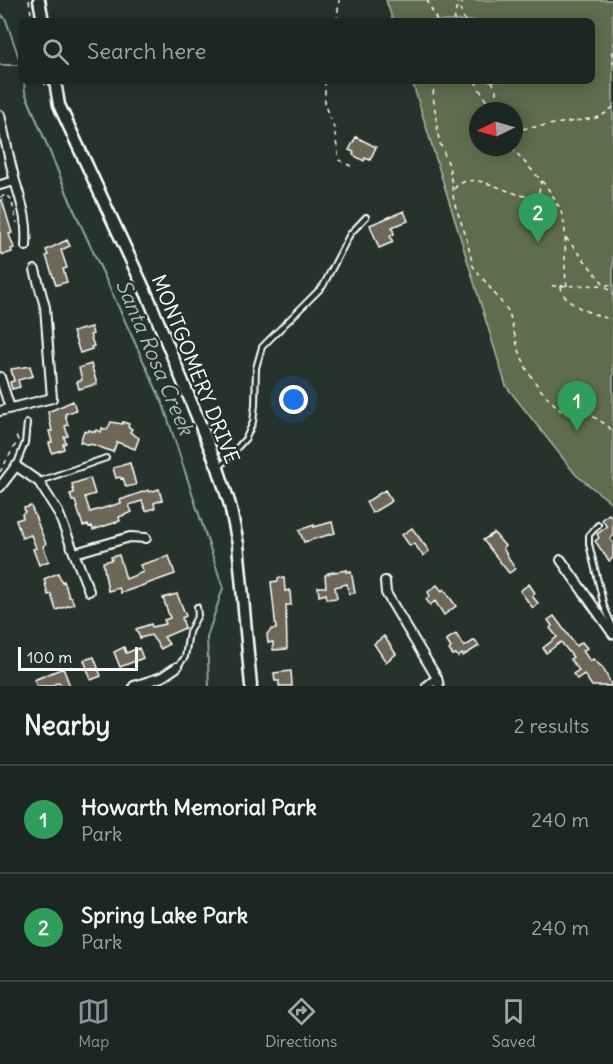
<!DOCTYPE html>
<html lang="en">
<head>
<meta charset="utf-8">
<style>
	:root { --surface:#1c2622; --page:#29322f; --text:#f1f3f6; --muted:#a0a5a5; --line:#3a4340; --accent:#8c9099 }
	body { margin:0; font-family:Delius,sans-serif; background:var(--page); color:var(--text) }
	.compass { position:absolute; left:469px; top:102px; width:54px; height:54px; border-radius:50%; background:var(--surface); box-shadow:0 3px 15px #0003; rotate:265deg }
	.scale { position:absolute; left:18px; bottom:15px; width:120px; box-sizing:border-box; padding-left:6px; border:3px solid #fff; border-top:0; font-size:16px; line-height:21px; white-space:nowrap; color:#fff; -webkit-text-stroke:4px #26332d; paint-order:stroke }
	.you { position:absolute; left:294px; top:400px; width:21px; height:21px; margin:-15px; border:4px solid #fff; border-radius:50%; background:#1a73e8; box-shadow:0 0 0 9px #1a73e833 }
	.badge { display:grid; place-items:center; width:39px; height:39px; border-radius:50%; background:var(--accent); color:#fff; font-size:20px; font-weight:700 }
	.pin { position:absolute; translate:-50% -50px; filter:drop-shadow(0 2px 3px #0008) }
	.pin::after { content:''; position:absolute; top:32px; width:21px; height:18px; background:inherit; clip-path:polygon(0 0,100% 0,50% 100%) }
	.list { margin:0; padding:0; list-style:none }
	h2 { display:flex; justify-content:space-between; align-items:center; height:78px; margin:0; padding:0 24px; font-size:26px }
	h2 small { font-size:20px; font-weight:400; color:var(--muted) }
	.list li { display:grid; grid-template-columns:39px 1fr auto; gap:18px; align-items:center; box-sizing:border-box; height:108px; padding:0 24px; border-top:2px solid var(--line) }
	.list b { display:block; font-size:22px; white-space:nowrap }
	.list p { margin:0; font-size:20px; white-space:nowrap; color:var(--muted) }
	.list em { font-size:20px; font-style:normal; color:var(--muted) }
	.icon { flex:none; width:33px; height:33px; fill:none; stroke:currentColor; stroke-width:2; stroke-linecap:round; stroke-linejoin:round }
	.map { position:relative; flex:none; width:613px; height:686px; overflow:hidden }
	.search { position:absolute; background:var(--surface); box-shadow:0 3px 15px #0003; left:18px; right:18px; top:18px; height:66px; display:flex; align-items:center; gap:15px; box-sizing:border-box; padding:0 21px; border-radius:9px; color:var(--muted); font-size:22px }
	.sheet { height:294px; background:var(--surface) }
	nav { display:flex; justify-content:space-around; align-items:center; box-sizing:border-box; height:84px; border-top:2px solid var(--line); background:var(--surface); font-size:16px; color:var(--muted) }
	nav a { display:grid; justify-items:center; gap:3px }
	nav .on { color:var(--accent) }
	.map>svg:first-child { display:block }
	.green { fill:#5e6c4e; stroke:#aeb6a6; stroke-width:1.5; fill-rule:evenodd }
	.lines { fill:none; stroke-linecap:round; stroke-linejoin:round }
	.stream { stroke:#8fa4a5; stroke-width:2 }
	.building { fill:#6e6657; stroke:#fff; stroke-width:1.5 }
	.lane-casing { stroke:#fff; stroke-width:8 }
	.street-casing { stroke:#fff; stroke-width:12 }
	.secondary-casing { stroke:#fff; stroke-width:15 }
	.path { stroke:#fff; stroke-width:1.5; stroke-dasharray:4.5 4.5; stroke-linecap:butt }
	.lane { stroke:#26332d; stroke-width:4 }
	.street { stroke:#26332d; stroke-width:8 }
	.secondary { stroke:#26332d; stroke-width:10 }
	.labels { text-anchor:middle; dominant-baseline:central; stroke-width:5; stroke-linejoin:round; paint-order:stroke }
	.street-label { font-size:20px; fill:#fff; stroke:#26332d }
	.water-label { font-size:21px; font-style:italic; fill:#abbbbc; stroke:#26332d }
</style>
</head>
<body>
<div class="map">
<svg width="613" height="686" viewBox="0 0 613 686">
	<rect width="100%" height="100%" fill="#26332d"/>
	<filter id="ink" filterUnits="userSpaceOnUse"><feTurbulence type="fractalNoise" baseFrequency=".0167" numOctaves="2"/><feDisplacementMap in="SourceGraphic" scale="12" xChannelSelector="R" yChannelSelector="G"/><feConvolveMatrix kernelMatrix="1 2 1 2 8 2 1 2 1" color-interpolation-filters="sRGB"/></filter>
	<g filter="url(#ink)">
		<!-- green -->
		<path class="green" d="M386,0H613V504L576,475L506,386L412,81H592V21H393ZM478,111H514V147H478Z"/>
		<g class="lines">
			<!-- stream -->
			<path class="stream" d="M0,13L6,20L21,64
				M0,65H21
				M24,81L25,92L74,210L163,404L223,588L207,637L209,686"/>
		</g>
		<!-- building -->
		<path class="building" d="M356,137L376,147L370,160L365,158L364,161L353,155L354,152L349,150Z
			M0,200H2L12,233L9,234L14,248L11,249L12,252L3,255L0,252Z
			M404,211L408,221L392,227L394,234L390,236L393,242L379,248L370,225Z
			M67,240L70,246L61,250L67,268L63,269L67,282L56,285L46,256L48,255L46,250Z
			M91,327L93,334L90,335L94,346L91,347L92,349L80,353L73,332Z
			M91,364L97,384L79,389L77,382L82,380L79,368Z
			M30,366L33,376L18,380L20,387L12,389L10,382L14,381L11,369Z
			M73,401L76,410L65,414L68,425L65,426L68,436L64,437L66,443L63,444L64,449L52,453L49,443L52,442L49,431H52L48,412Z
			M111,422L122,424L123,422L129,424L128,427L132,429L130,432L139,438L135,449L117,442L113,452L94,445L89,444V445L80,442L84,431L88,432L89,430L95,432L96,430L101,432L102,428L107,430Z
			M130,463L136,485L126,487L123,478L121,479L120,477L116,478L113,468Z
			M90,478L95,494L85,497L90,512L121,503L120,500L148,490L150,492L159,489L162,500L154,503L155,508L146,511L142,501L129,505L132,512L119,517L120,521L93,530L92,526L89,527L88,525L83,526L75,501H72L70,494L74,493L72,484Z
			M385,490L392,501L372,513L366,502Z
			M31,506L46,544L43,546L49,561L39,565L33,549L36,548L31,535L22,538L16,520L23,518L22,514L25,512L24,508Z
			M609,514L613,519V536L610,539L613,543V558L609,561L595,541L599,538L597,534L607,527L602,519Z
			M332,522L335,533L304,542L299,530L314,525V527Z
			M412,528L429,551L423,556L414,543L410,546L402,535Z
			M494,533L505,546L503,548L515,569L509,573L483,540Z
			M119,555L126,579L143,572L140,565L169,556L175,574L121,593L119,588L108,591L103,562L112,560L111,557Z
			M347,570L346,572L351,571L355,593L349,594L347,584L335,587L337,598L327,599L326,594L319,596L318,587H326L325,575L329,574L328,573Z
			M58,573L62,582L64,581L69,597H71L74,604L56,610L51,594L48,595L44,579Z
			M278,578H284L285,591L290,590L291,605H286L287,649L273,650V642L268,643L267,634L272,629H276L271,582L278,581Z
			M529,584L535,593L532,596L538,603L533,608L520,591Z
			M437,585L442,591L444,589L456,606L444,615L435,601L430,605L426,599L430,596L428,592Z
			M177,594L186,616L182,618L185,628L164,637L169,644L161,649L151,635L140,638L136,629L151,624L152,627L166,624L164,620L170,618L163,598Z
			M554,616L576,646L582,642L587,648L583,651L590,661L593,659L603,668L612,686H592L584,674L577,679L573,674L579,670L570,659L573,657L561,642L546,653L543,648L557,637L550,628L552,626L548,620Z
			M456,634L464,647L475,640L479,646L463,656L462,654L458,657L456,654L453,655L449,650L451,648L446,640Z
			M384,636L396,654L386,662L374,644Z
			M124,647L126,653L139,648L143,658L120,667L114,652Z
			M94,657L101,676L91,680L84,660Z
			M63,668L70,686H61L59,682L51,686H37L34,680Z
			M291,671L292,686H279V681H275L274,673Z"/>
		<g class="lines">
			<!-- lane casing -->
			<g class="lane-casing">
				<path id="lane" d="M16,466L25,443L27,423
					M219,468L246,438L253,422L255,405L256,368L262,347L323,286L350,234L366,217
					M40,481L106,458
					M598,525L589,535V544L604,606L613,627
					M178,666L185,657L189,632L198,615L197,607"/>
			</g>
			<!-- street casing -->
			<g class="street-casing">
				<path id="street" d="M0,115C5,137 9,159 15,181C22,205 28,220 26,246
					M0,185L15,181
					M0,377L10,408
					M0,411L52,398L45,307L35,270
					M0,487L16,466L39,482L58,512L89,591
					M75,553L130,537L146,538
					M561,560L613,634
					M385,581L386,593L437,678L439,686
					M134,686L162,677L177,667
					M427,686L437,678"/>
			</g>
			<!-- secondary casing -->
			<g class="secondary-casing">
				<path id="secondary" d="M39,0L43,21
					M55,81L59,105L149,299L218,468L230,505L238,544L251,686"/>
			</g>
			<!-- path -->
			<path class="path" d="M29,0L32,21
				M427,0L437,21
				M463,0L460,9L465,21
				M337,21L339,0
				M454,21L458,0
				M613,42V65
				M44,81L46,87
				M325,81V106L334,128L339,160L353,167
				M435,81L433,95L439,141L449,165L454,202L466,236L473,266L509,312L518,348L528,372L540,389L560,410L566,412L591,415L608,426L613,433
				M475,81L492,111
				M492,81L496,90V111
				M514,130L596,118L606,113L613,107
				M512,147C529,170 553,187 562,215C569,238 562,262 567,286
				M454,189C475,162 523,210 539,192L541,181
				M538,194L557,206
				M0,197L7,195L11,199L17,223
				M566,238L613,295
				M552,286L613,285
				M561,286C562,306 596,315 613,320
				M0,472L18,440L15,434"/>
			<!-- lane -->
			<use href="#lane" class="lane"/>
			<!-- street -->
			<use href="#street" class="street"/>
			<!-- secondary -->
			<use href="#secondary" class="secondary"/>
		</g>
	</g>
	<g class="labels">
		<!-- street labels -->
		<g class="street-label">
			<text transform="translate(196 369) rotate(68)">MONTGOMERY DRIVE</text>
		</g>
		<!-- water labels -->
		<g class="water-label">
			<text transform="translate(155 357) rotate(67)">Santa Rosa Creek</text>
		</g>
	</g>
</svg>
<svg class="compass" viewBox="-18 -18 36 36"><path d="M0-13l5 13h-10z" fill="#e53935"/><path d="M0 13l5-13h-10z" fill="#a0a5a5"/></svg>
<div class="scale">100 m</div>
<div class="you"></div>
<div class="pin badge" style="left:577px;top:431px;background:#2e9e5b">1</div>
<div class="pin badge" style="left:538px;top:243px;background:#2e9e5b">2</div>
<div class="search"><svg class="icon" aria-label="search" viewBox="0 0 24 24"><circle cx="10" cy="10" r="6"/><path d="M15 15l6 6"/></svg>Search here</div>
</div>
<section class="sheet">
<h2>Nearby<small>2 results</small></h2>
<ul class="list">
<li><span class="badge" style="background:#2e9e5b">1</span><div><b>Howarth Memorial Park</b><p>Park</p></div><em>240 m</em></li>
<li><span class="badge" style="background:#2e9e5b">2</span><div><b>Spring Lake Park</b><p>Park</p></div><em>240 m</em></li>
</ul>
</section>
<nav>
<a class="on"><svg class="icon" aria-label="map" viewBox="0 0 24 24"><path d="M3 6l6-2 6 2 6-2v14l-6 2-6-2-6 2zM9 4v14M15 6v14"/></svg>Map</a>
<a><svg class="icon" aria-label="directions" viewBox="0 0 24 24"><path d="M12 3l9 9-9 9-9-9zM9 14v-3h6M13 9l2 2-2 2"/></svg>Directions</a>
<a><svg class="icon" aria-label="saved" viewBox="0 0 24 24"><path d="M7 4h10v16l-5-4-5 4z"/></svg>Saved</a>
</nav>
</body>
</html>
